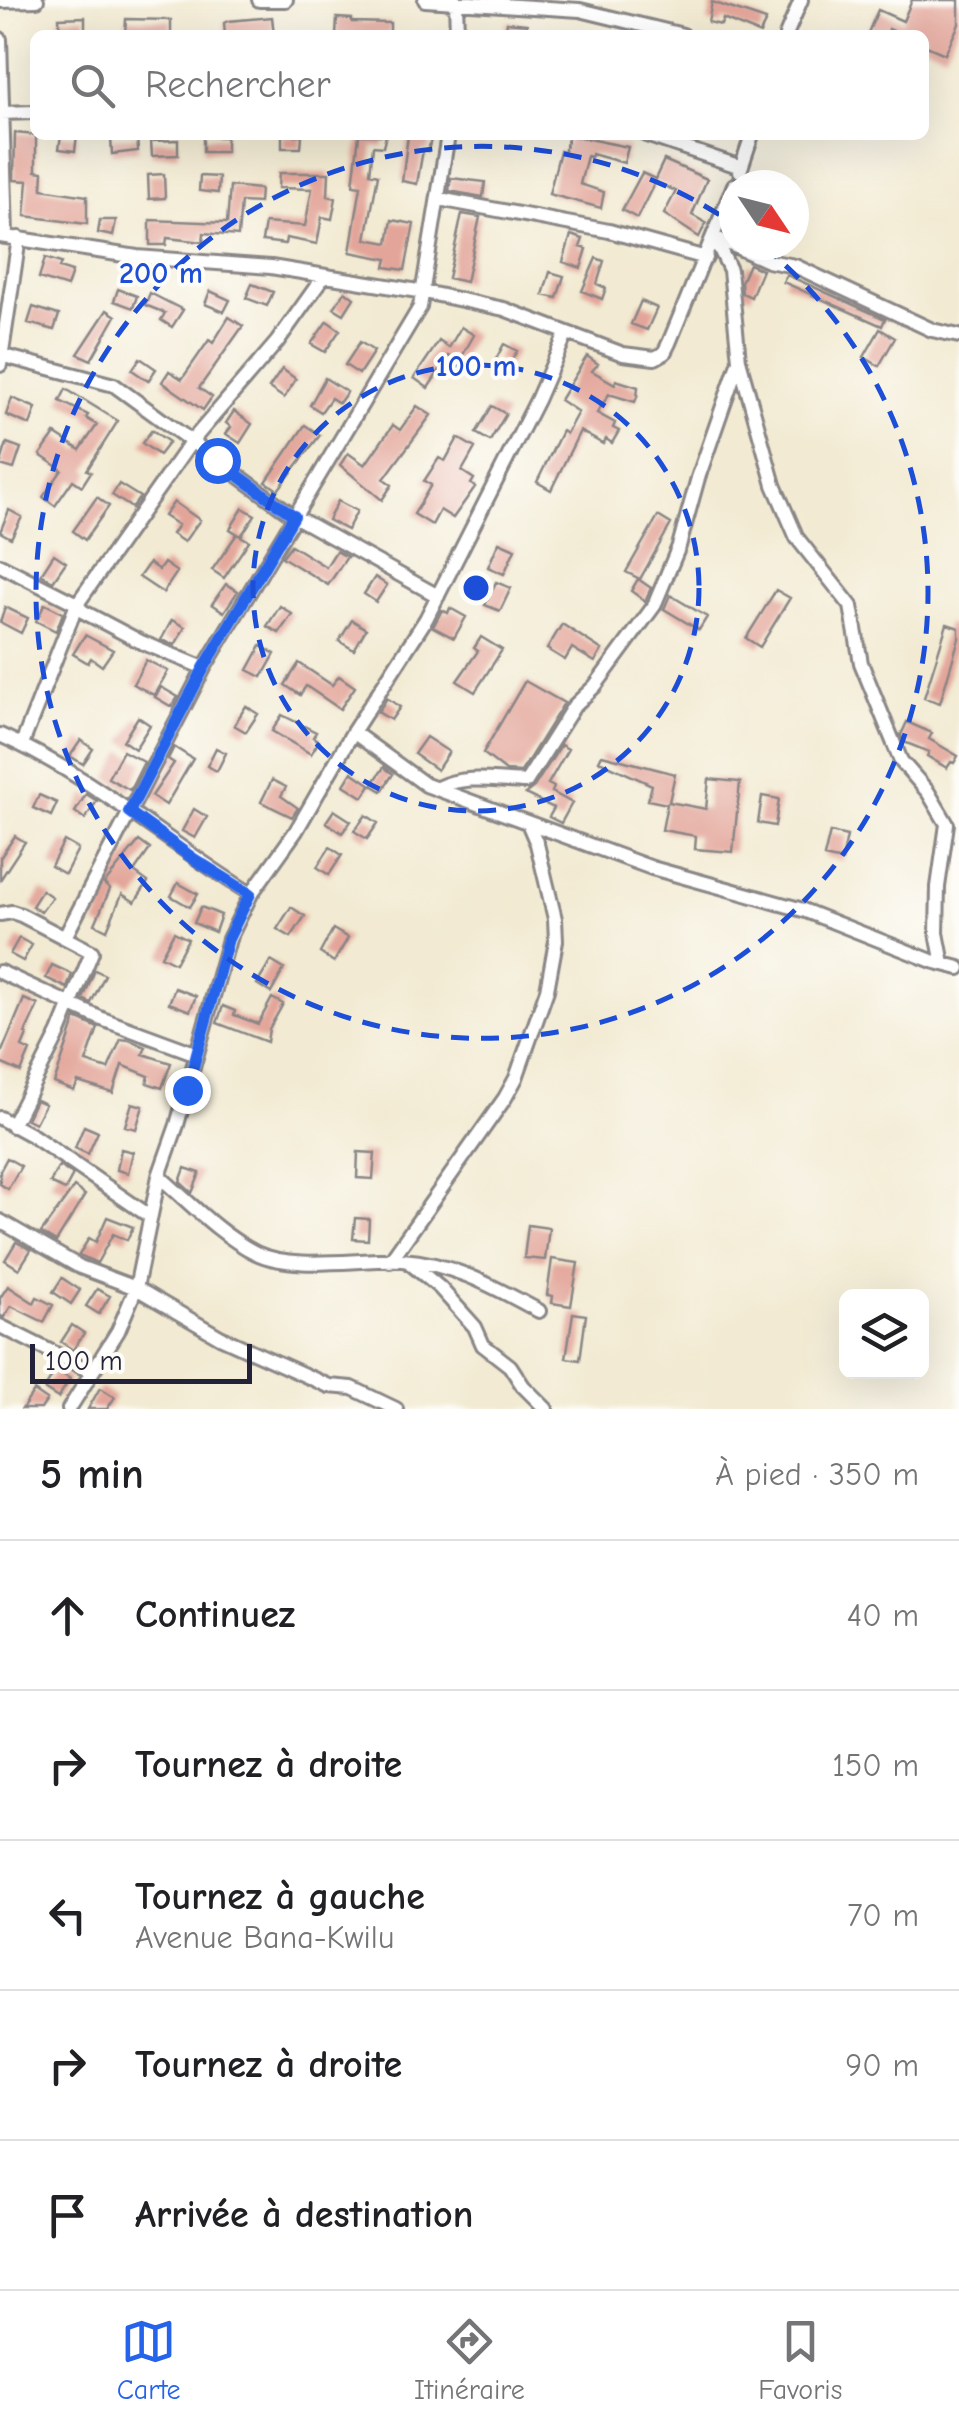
<!DOCTYPE html>
<html lang="fr">
<head>
<meta charset="utf-8">
<style>
	:root { --surface:#fff; --page:#f6f6f6; --text:#202124; --muted:#757577; --line:#e0e0e0; --accent:#2563eb }
	body { margin:0; font-family:"Comic Neue",sans-serif; background:var(--page); color:var(--text) }
	.controls { position:absolute; right:30px; bottom:30px; display:grid; overflow:hidden; border-radius:15px; box-shadow:0 10px 40px #0002 }
	.controls button { width:90px; height:90px; display:grid; place-items:center; padding:0; border:0; border-bottom:2px solid var(--line); background:var(--surface); color:var(--text); font:50px sans-serif }
	.compass { position:absolute; left:719px; top:170px; width:90px; height:90px; border-radius:50%; background:var(--surface); box-shadow:0 10px 40px #0002; rotate:125deg }
	.scale { position:absolute; left:30px; bottom:25px; width:222px; box-sizing:border-box; padding-left:10px; border:5px solid #22223b; border-top:0; font-size:28px; line-height:35px; white-space:nowrap; color:#22223b; -webkit-text-stroke:8px #fdfcf7; paint-order:stroke }
	.stop { position:absolute; width:30px; height:30px; margin:-22px; border:8px solid #2563eb; border-radius:50%; background:#fff }
	.stop.end { background:#2563eb; border-color:#fff; box-shadow:0 2px 10px #0008 }
	.list { margin:0; padding:0; list-style:none }
	h2 { display:flex; justify-content:space-between; align-items:center; height:130px; margin:0; padding:0 40px; font-size:42px }
	h2 small { font-size:32px; font-weight:400; color:var(--muted) }
	.list li { display:grid; grid-template-columns:65px 1fr auto; gap:30px; align-items:center; box-sizing:border-box; height:150px; padding:0 40px; border-top:2px solid var(--line) }
	.list b { display:block; font-size:38px; white-space:nowrap }
	.list p { margin:0; font-size:32px; white-space:nowrap; color:var(--muted) }
	.list em { font-size:32px; font-style:normal; color:var(--muted) }
	.icon { flex:none; width:55px; height:55px; fill:none; stroke:currentColor; stroke-width:2; stroke-linecap:round; stroke-linejoin:round }
	.map { position:relative; flex:none; width:959px; height:1409px; overflow:hidden }
	.search { position:absolute; background:var(--surface); box-shadow:0 10px 40px #0002; left:30px; right:30px; top:30px; height:110px; display:flex; align-items:center; gap:25px; box-sizing:border-box; padding:0 35px; border-radius:15px; color:var(--muted); font-size:38px }
	.sheet { height:880px; background:var(--surface) }
	nav { display:flex; justify-content:space-around; align-items:center; box-sizing:border-box; height:140px; border-top:2px solid var(--line); background:var(--surface); font-size:28px; color:var(--muted) }
	nav a { display:grid; justify-items:center; gap:5px }
	nav .on { color:var(--accent) }
	.map>svg:first-child { display:block }
	.building { fill:#e3a59a }
	.lines { fill:none; stroke-linecap:round; stroke-linejoin:round }
	.minor-casing { stroke:#8a8686; stroke-width:18 }
	.minor { stroke:#fff; stroke-width:12 }
	.route { stroke:#2563eb; stroke-width:12 }
	.ring { fill:none; stroke:#1d4ed8; stroke-width:5; stroke-dasharray:18 12 }
	.centre { fill:#1d4ed8; stroke:#fdfcf7; stroke-width:5 }
	.ring-label { font-size:30px; text-anchor:middle; font-weight:bold; fill:#1d4ed8; stroke:#fdfcf7; stroke-width:8; stroke-linejoin:round; paint-order:stroke }
</style>
</head>
<body>
<div class="map">
<svg width="959" height="1409" viewBox="0 0 959 1409">
	<rect width="100%" height="100%" fill="#fdfcf7"/>
	<filter id="ink" filterUnits="userSpaceOnUse"><feTurbulence type="fractalNoise" baseFrequency=".01" numOctaves="2"/><feDisplacementMap in="SourceGraphic" scale="20" xChannelSelector="R" yChannelSelector="G"/><feConvolveMatrix kernelMatrix="1 2 1 2 8 2 1 2 1" color-interpolation-filters="sRGB"/></filter>
	<filter id="wash" filterUnits="userSpaceOnUse"><feTurbulence type="fractalNoise" baseFrequency=".0048" numOctaves="4" result="noise"/><feDisplacementMap in="SourceGraphic" scale="40" xChannelSelector="R" yChannelSelector="G"/><feGaussianBlur stdDeviation="2.25" result="paint"/><feColorMatrix in="noise" values="0 0 0 0 0 0 0 0 0 0 0 0 0 0 0 0 0 1.4 0 .05"/><feComposite in="paint" operator="in"/></filter>
	<g filter="url(#wash)">
		<rect width="100%" height="100%" fill="#f2ead2"/>
		<g id="blocks">
			<!-- building -->
			<path class="building" d="M912,0H959V24L945,54L924,45V35H902L889,29L887,35H867L878,10L903,21Z
				M712,2L766,20L760,34L723,19L721,25L708,22Z
				M85,17V33L60,34L59,18Z
				M272,17L274,35H225L224,23L228,21Z
				M337,18L352,19V22L390,23V35H336Z
				M126,19L171,20V35H125Z
				M507,22L527,24L526,35H505Z
				M15,133L36,135V171L43,172L42,189L87,196V224L25,216L28,181L14,180Z
				M61,135H77L75,151L59,149Z
				M282,135H302L301,148H282Z
				M359,135H386L383,147L373,146L370,173L378,175L366,239L388,243L392,220L414,224L405,270L385,267L387,259L350,252L361,186L353,185Z
				M408,135H432L428,151L423,150L417,184L402,181Z
				M569,135L628,147L624,163L592,154L591,157L587,156L580,184L604,192L601,208L549,194L560,151L564,152Z
				M137,136L138,151L112,154L111,138Z
				M203,137H226V152H203Z
				M178,140V155L152,156L151,141Z
				M664,160L707,179L692,215L706,223L699,237L664,214L676,191L655,182L637,218L622,210L642,173L655,179Z
				M279,173H329L328,196L336,198L332,219L322,217L317,244L286,238L285,244L262,241L265,223L305,226L312,189L278,188Z
				M164,174L165,198L149,199L148,175Z
				M200,176L219,177L218,193L199,191Z
				M451,178L485,182L483,197L449,191Z
				M230,186L260,189L259,203L241,202L238,236L204,233L203,242L167,238L166,245H150V220L227,223Z
				M462,214L480,217L466,282L448,278Z
				M100,220H116L113,236L98,233Z
				M571,235L583,239L580,247L587,249L581,268L563,262Z
				M45,258L61,263L59,268L72,272L67,287L39,278Z
				M596,258L604,261L597,284L606,288L602,299L582,291Z
				M749,264L762,270L751,297L742,293L741,282Z
				M550,272L564,276L557,298L543,295Z
				M787,275L885,319L882,326L783,282Z
				M252,284L273,292L267,306L246,298Z
				M118,289L137,296L133,308L114,301Z
				M210,291L230,300L224,312L205,304Z
				M345,291L354,298L344,314L334,308Z
				M150,293L183,310L172,327L161,320L165,313L145,305Z
				M641,301L657,308L647,330L631,324Z
				M33,307L59,315L54,330L28,323Z
				M107,310L116,316L91,360L78,354Z
				M229,317L243,326L199,388L212,397L203,410L162,382L169,371L182,379L209,340L213,343Z
				M327,321L340,330L325,352L311,344Z
				M461,327L474,335L459,362L449,356L428,388L414,378L439,341L449,348Z
				M880,329L895,338L879,366L864,357Z
				M360,342L374,351L359,374L345,365Z
				M504,344L517,351L508,366L496,359Z
				M587,356L598,364L592,371L615,384L616,380L638,387L637,397L635,402L609,394L597,413L615,423L613,428L619,431L612,443L606,439L603,444L580,431L551,490L537,482L562,431L566,434L578,412L560,400Z
				M140,358L156,369L148,381L132,370Z
				M282,369L296,379L284,398L269,388Z
				M325,378L347,392L339,403L331,398L321,412L310,405Z
				M66,389L118,421L87,470L91,472L82,486L73,480L55,506L43,497L62,470L40,455L55,434L80,450L97,425L86,418L88,415L60,401Z
				M12,398L36,408L30,425L6,415Z
				M417,406L431,415L384,479L392,485L382,500L340,465L348,453L365,465L393,425L400,430Z
				M492,406L506,414L490,441L476,433Z
				M234,411L252,424L240,443L226,434L231,427L226,423Z
				M305,425L320,435L278,490L266,482Z
				M152,430L169,442L159,455L142,443Z
				M458,438L475,448L462,471L474,479L471,484L475,487L453,518L440,510L432,525L414,514L431,485L424,481L439,458L445,461Z
				M7,443L21,448L14,469L0,465Z
				M119,484L140,497L132,508L112,495Z
				M97,497L109,506L85,540L73,531Z
				M338,501L357,511L347,530L328,520Z
				M174,502L200,520L184,542L172,534L178,525L164,516Z
				M243,508L255,515L241,536L230,529Z
				M9,510L22,517L11,538L0,532Z
				M658,516L671,524L640,579L626,572Z
				M237,534L249,541L224,578L212,570Z
				M499,542L515,549L504,574L488,567Z
				M291,545L326,567L336,551L347,557L328,585L282,557Z
				M54,554L66,562L53,581L41,574Z
				M149,563L159,570L164,563L177,572L163,593L139,577Z
				M375,577L387,585L376,602L364,594Z
				M638,579L651,588L645,601L631,591Z
				M496,582L511,588L500,611L485,605Z
				M226,584L238,591L224,612L212,604Z
				M776,590L790,598L760,647L746,638Z
				M670,595L707,617L699,630L664,609Z
				M45,604L63,613L56,631L36,621Z
				M280,606L292,614L279,633L267,626Z
				M5,607L28,618L21,633L0,622Z
				M450,608L466,617L454,638L433,627L442,610L448,613Z
				M172,620L185,627L175,645L161,640Z
				M352,620L366,629L354,650L339,641Z
				M562,624L602,650L595,662L572,648L565,660L547,649Z
				M947,624L959,628V638L940,703L924,698Z
				M85,635L113,650L102,666L91,658L88,663L73,654Z
				M481,637L502,650L475,692L457,681L478,651L474,648Z
				M261,646L275,654L262,677L248,670Z
				M146,660L168,671L154,695L133,684Z
				M299,663L332,685L339,676L355,687L340,709L306,686L300,695L285,685Z
				M525,681L564,703L521,772L506,771L483,753Z
				M161,687L178,697L172,707L155,697Z
				M387,698L400,707L391,720L378,712Z
				M246,706L258,714L246,732L234,725Z
				M282,715L316,732L313,737L319,741L311,754L272,731Z
				M138,717L150,725L135,749L123,741Z
				M907,722L932,733L929,739L958,756L954,763L951,762L947,768L927,756L929,752L904,742L901,735Z
				M426,737L449,752L437,770L414,754Z
				M81,740L93,749L83,764L70,756Z
				M561,745L568,749L548,784L554,787L552,792L572,803L561,823L549,817L554,808L525,794L534,787Z
				M174,747L193,759L166,805L152,796L174,763L168,759Z
				M216,748L226,753L217,771L207,766Z
				M123,751L144,762L130,790L108,778Z
				M602,755L675,774L669,802L706,809L709,779L740,782L733,852L695,849L696,836L662,830L667,804L648,800L652,785L599,761Z
				M384,767L393,774L382,791L372,785Z
				M352,772L371,785L363,797L344,785Z
				M272,780L286,787L281,796L298,808L292,817L261,802Z
				M86,794L97,801L85,819L75,812Z
				M39,795L57,803L51,816L33,808Z
				M762,796L779,799L775,826L758,823Z
				M194,809L207,817L195,838L182,831Z
				M334,810L351,821L342,833L326,822Z
				M366,815L378,823L367,839L354,831Z
				M830,832L847,836L842,861L824,857Z
				M15,836L25,842L0,880V858Z
				M64,841L78,849L65,874L51,866Z
				M139,841L150,849L134,872L148,882L135,902L122,894L107,930L95,924L110,889L104,884Z
				M330,847L342,855L329,875L317,867Z
				M178,883L198,894L190,907L171,896Z
				M42,890L52,897L41,912L32,906Z
				M201,907L221,915L215,932L194,923Z
				M291,907L305,916L291,937L277,929Z
				M333,929L348,938L334,962L320,953Z
				M174,932L188,939L175,963L161,956Z
				M19,938L32,945L23,961L10,954Z
				M271,961L284,969L271,993L257,984Z
				M52,965L72,974L67,988L46,978Z
				M95,970L105,975L91,1003L83,999Z
				M175,988L196,996L190,1011L169,1003Z
				M272,998L283,1004L269,1029L267,1042L217,1023L223,1006L235,1011L234,1015L258,1024Z
				M24,999L38,1005L25,1034L27,1035L22,1047L30,1051L21,1072L0,1063V1056Z
				M76,1018L98,1028L86,1062L108,1069L121,1039L129,1040L146,1047L143,1054L171,1063L162,1088L147,1083L149,1076L122,1065L113,1093L78,1082L74,1091L54,1083Z
				M36,1100L45,1104L35,1123L27,1119Z
				M132,1103L143,1106L136,1129L125,1126Z
				M84,1126L98,1132L88,1154L75,1148Z
				M121,1149L133,1152L128,1173L117,1170Z
				M358,1152L375,1153L373,1179L357,1178Z
				M7,1158L21,1166L8,1189L0,1184V1171Z
				M59,1166L73,1175L65,1190L50,1183Z
				M185,1168L200,1173L192,1193L180,1182Z
				M74,1187L85,1195L56,1242L41,1233Z
				M107,1217L133,1227L127,1240L113,1234L97,1263L79,1255L89,1238L96,1242Z
				M355,1218L369,1219L368,1240L353,1239Z
				M528,1225L549,1228L545,1260L524,1258Z
				M16,1242L31,1250L19,1269L5,1260Z
				M552,1259L578,1263L571,1306L552,1303L553,1296L547,1295Z
				M62,1278L80,1290L71,1304L53,1292Z
				M8,1286L34,1303L37,1297L53,1305L44,1322L11,1306L4,1317L0,1316V1298Z
				M97,1289L110,1296L99,1314L86,1306Z
				M573,1313L586,1315L580,1360L566,1358Z
				M72,1325L84,1333L73,1350L61,1342Z
				M56,1370L70,1379L58,1398L44,1389Z
				M100,1388L115,1397L107,1409H88Z
				M34,1391L47,1400L41,1409H22Z"/>
		</g>
	</g>
	<g filter="url(#ink)">
		<use href="#blocks" fill-opacity="0" stroke="#8a8686" stroke-width="2.5"/>
		<g class="lines">
			<!-- minor casing -->
			<g class="minor-casing">
				<path id="minor" d="M259,0H286
					M425,0L580,10L683,35
					M456,0L457,35
					M0,1L37,0
					M786,35L801,0
					M0,39L6,236
					M0,113L35,112
					M646,135L741,167
					M740,171L752,135
					M439,199L609,231L706,258
					M0,236L137,257L271,267L424,292L504,309L623,354L655,358L664,353L669,343L734,185
					M714,237L730,270L739,360L774,485L797,538L851,606L861,663L901,761L928,792L947,824L938,887L937,933L943,964
					M714,237L768,261L795,266L932,330L959,336
					M0,355L114,385L294,516L438,596
					M0,365L19,238
					M0,565L77,604L82,611L141,642L204,668
					M353,732L426,785L652,868L803,910L932,961L959,968
					M0,735C91,775 166,842 251,894
					M22,744L77,604L191,442L277,342L324,276
					M437,788C465,774 495,781 526,782L574,706L595,686L654,606L679,546L698,478L738,363
					M0,914L12,912L21,915L92,952L59,1033L12,1126
					M65,937L204,668L420,307L448,135
					M0,972L102,1019L197,1054
					M0,1118L33,1136L148,1215
					M159,1176C189,1202 220,1235 256,1253C294,1271 360,1258 402,1260C453,1263 496,1288 539,1311
					M0,1221L80,1267L136,1288L220,1337L329,1386L352,1388L396,1409
					M390,1261L505,1098L516,1078L547,990L556,941L555,919L537,844L528,823
					M411,1264L440,1288L475,1327L483,1345L510,1366L523,1386L546,1409
					M0,1326L92,1372
					M69,1409L118,1331L136,1288L159,1176L177,1125L229,939L251,894L296,831L353,732L426,619L537,400L566,334"/>
			</g>
			<!-- minor -->
			<use href="#minor" class="minor"/>
		</g>
	</g>
	<g class="lines" filter="url(#ink)">
		<!-- route -->
		<path class="route" d="M187,1090L228,939L250,894L194,859L129,812L204,668L294,516L217,460"/>
	</g>
	<!-- distance rings -->
	<g class="ring">
		<circle cx="476" cy="588" r="223"/>
		<path d="M763 246A446 446 0 1 1 732 223"/>
	</g>
	<circle cx="476" cy="588" r="15" class="centre"/>
	<g class="ring-label">
		<text x="161" y="283">200 m</text>
		<text x="476" y="376">100 m</text>
	</g>
</svg>
<div class="controls">
<button><svg class="icon" aria-label="layers" viewBox="0 0 24 24"><path d="M12 4l9 5-9 5-9-5zM3 14l9 5 9-5"/></svg></button>
</div>
<svg class="compass" viewBox="-18 -18 36 36"><path d="M0-13l5 13h-10z" fill="#e53935"/><path d="M0 13l5-13h-10z" fill="#757577"/></svg>
<div class="scale">100 m</div>
<div class="stop" style="left:217px;top:460px"></div>
<div class="stop end" style="left:187px;top:1090px"></div>
<div class="search"><svg class="icon" aria-label="search" viewBox="0 0 24 24"><circle cx="10" cy="10" r="6"/><path d="M15 15l6 6"/></svg>Rechercher</div>
</div>
<section class="sheet">
<h2>5 min<small>À pied · 350 m</small></h2>
<ul class="list">
<li><svg class="icon" aria-label="ahead" viewBox="0 0 24 24"><path d="M12 20V5M6 11l6-6 6 6"/></svg><div><b>Continuez</b></div><em>40 m</em></li>
<li><svg class="icon" aria-label="right" viewBox="0 0 24 24"><path d="M7 20v-9h11M14 6l5 5-5 5"/></svg><div><b>Tournez à droite</b></div><em>150 m</em></li>
<li><svg class="icon" aria-label="left" viewBox="0 0 24 24"><path d="M17 20v-9H6M10 6l-5 5 5 5"/></svg><div><b>Tournez à gauche</b><p>Avenue Bana-Kwilu</p></div><em>70 m</em></li>
<li><svg class="icon" aria-label="right" viewBox="0 0 24 24"><path d="M7 20v-9h11M14 6l5 5-5 5"/></svg><div><b>Tournez à droite</b></div><em>90 m</em></li>
<li><svg class="icon" aria-label="arrive" viewBox="0 0 24 24"><path d="M6 21V4h12l-3 4 3 4H6"/></svg><div><b>Arrivée à destination</b></div></li>
</ul>
</section>
<nav>
<a class="on"><svg class="icon" aria-label="map" viewBox="0 0 24 24"><path d="M3 6l6-2 6 2 6-2v14l-6 2-6-2-6 2zM9 4v14M15 6v14"/></svg>Carte</a>
<a><svg class="icon" aria-label="directions" viewBox="0 0 24 24"><path d="M12 3l9 9-9 9-9-9zM9 14v-3h6M13 9l2 2-2 2"/></svg>Itinéraire</a>
<a><svg class="icon" aria-label="saved" viewBox="0 0 24 24"><path d="M7 4h10v16l-5-4-5 4z"/></svg>Favoris</a>
</nav>
</body>
</html>
